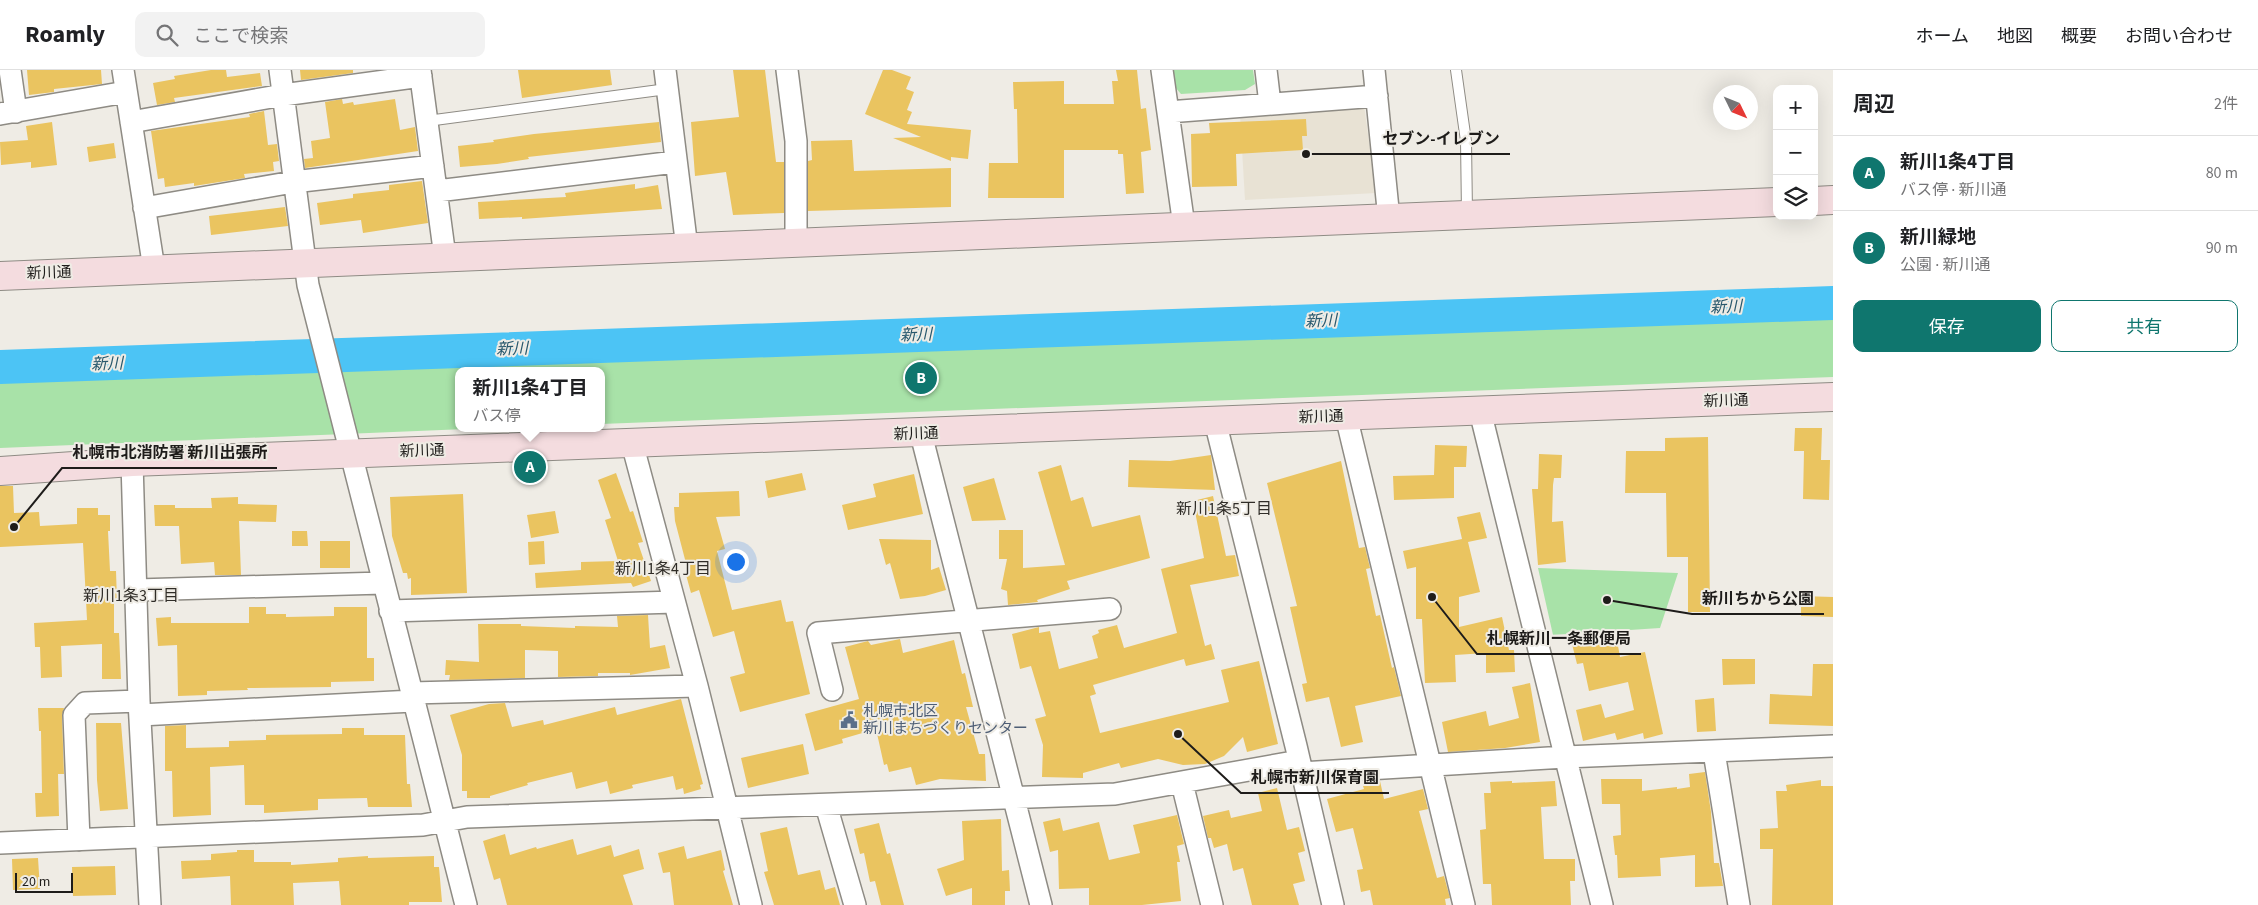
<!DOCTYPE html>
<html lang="ja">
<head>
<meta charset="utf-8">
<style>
	:root { --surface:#fff; --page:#f2f2f2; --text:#202124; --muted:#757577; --line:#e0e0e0; --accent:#0f766e }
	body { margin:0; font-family:"Source Sans 3","Noto Sans JP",sans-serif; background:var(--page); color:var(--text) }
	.controls { position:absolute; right:15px; top:15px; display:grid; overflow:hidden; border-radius:10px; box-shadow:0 5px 20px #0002 }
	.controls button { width:45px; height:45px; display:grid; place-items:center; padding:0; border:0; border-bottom:1px solid var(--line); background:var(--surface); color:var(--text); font:25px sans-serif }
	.compass { position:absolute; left:1713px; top:15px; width:45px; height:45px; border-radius:50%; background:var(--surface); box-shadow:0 5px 20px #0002; rotate:133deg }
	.scale { position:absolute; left:15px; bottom:12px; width:58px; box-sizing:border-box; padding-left:5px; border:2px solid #1e1c1a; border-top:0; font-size:14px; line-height:18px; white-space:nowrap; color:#1e1c1a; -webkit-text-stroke:4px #efece5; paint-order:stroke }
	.you { position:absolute; left:735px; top:491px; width:18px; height:18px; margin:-12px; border:4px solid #fff; border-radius:50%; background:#1a73e8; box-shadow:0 0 0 8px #1a73e833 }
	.badge { display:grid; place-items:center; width:32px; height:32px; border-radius:50%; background:var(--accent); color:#fff; font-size:16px; font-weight:700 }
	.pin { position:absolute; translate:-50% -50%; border:2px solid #fff; box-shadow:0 1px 5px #0006 }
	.popup { position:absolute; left:455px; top:297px; width:150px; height:65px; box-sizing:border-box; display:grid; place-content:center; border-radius:10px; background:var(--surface); filter:drop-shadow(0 1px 4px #0005); font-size:16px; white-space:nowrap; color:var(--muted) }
	.popup b { font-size:19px; color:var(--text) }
	.popup::after { content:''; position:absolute; left:50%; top:100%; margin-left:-10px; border:10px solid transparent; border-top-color:var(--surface) }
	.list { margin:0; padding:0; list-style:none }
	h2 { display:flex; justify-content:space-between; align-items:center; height:65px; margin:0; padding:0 20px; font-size:21px }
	h2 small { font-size:16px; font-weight:400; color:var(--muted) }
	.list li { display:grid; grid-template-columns:32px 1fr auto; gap:15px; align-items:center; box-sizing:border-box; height:75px; padding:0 20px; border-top:1px solid var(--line) }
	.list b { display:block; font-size:19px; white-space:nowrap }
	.list p { margin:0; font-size:16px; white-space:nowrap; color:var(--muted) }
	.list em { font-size:16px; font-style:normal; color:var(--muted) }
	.actions { display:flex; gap:10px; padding:15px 20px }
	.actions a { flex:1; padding:11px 0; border:1px solid var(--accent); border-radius:10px; text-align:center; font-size:18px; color:var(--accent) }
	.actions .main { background:var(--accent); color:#fff }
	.icon { flex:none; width:28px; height:28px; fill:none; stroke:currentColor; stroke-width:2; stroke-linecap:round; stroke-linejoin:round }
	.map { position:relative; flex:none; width:1833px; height:835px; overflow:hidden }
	header { display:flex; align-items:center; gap:30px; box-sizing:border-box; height:70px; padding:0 25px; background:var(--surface); border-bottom:1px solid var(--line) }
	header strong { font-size:24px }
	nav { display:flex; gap:28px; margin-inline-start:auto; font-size:18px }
	.search { width:350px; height:45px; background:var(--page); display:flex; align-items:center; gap:12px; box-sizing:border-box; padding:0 18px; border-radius:10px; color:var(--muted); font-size:19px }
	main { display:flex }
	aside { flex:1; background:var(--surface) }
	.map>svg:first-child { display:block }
	.built { fill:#e8e2d4 }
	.green { fill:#a8e2a8 }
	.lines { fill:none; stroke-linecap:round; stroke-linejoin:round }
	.river { stroke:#4cc4f5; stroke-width:34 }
	.building { fill:#eac460 }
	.lane-casing { stroke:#8e8b84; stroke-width:12 }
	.street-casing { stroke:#8e8b84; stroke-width:24 }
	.secondary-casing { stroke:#8e8b84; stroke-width:30 }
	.lane { stroke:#fff; stroke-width:10 }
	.street { stroke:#fff; stroke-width:21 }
	.secondary { stroke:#f4dcdf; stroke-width:28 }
	.labels { text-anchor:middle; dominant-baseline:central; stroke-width:4; stroke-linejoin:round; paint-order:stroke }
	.street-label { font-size:15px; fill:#1e1c1a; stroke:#efece5 }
	.service-label { font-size:15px; fill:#4e5e75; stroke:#efece5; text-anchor:start }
	.water-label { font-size:16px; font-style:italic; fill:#28586d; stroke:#efece5 }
	.neighbourhood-label { font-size:16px; fill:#302d28; stroke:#efece5 }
	.leader { fill:none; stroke:#1e1c1a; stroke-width:2 }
	.callout-dot { fill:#1e1c1a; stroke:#efece5; stroke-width:2 }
	.callout-label { font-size:16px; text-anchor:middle; font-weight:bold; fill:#1e1c1a; stroke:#efece5; stroke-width:4; stroke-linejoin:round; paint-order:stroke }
</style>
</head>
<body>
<header>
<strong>Roamly</strong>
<div class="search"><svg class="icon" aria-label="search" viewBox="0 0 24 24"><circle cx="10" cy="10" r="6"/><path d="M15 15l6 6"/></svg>ここで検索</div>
<nav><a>ホーム</a><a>地図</a><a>概要</a><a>お問い合わせ</a></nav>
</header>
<main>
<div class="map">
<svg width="1833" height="835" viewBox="0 0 1833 835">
	<rect width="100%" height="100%" fill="#efece5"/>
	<!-- built -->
	<path class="built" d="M1364,35L1376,123L1245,130L1240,45Z"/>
	<!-- green -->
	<path class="green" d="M1173,0H1253L1255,14L1245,20L1181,24L1174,16Z
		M1833,238V307L601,354V301H459V358H490L0,378V309L807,280Z
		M1538,498L1678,503L1660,558L1553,565Z"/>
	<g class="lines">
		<!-- river -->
		<path class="river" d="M0,297L1833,233"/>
	</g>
	<!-- building -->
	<path class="building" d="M27,0H101L102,14L54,19V22L29,25Z
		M211,0H226L227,7L260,3L262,16L174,28L175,32L157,35L153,13L175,9L174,6Z
		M300,0H353V3L301,10Z
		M518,0H610L612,15L522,28Z
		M733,0H765L776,92H784V143L733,145L726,102L695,106L691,52L739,47Z
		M883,0H892L911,7L906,19L914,22L907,40L912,42L907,54L971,60L968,89L951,87V91L893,68L921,67L865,44Z
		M1116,0H1137L1141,39L1146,38L1151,80L1141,82L1144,123L1126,124L1123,84H1118V80H1064V128H988L989,93H1018L1017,39H1014L1013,12L1064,11V34H1114L1112,11H1118Z
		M342,29L343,34L353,32L354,35L395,29L400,60L415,57L418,81L305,98L304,89L313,88L311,71L330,68L325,32Z
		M264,41L268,75L277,74L279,91L273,92L274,101L244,104L245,108L194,116V113L165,117L164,108L158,109L151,61L250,47L249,44Z
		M1306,49L1307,66H1302L1303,80L1236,84L1237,116L1192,117L1191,64L1210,63L1209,53Z
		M52,52L57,95L31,98V92L1,95L0,72L28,70L26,56Z
		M659,52L661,72L528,87L529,89L497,94L460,97L458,76L494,72L493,70L534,64Z
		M852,70L854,101L951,98V137L808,141V91L812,90L811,71Z
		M114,73L116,88L89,92L87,77Z
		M422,111L428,153L363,163L361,150L320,155L317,133L353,128V124L389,120V115Z
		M635,114V119L658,115L662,139L522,149V147L479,149L478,132L566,127L565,123Z
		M285,137L288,156L211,165L209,146Z
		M1795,358H1822L1821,390H1830L1829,430L1803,429L1804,381H1794Z
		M1708,367L1710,542H1688V487H1667L1666,423H1625L1626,381H1665V368Z
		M1435,375L1467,376L1466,397H1454V428L1394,430L1393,406L1434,405Z
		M1539,384L1562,385L1561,408H1554L1553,415L1552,452L1563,451L1566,492L1538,495L1532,419H1538Z
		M1211,385L1215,420L1128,417L1129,390L1170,391Z
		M1341,391L1359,478L1365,477L1370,498L1366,499L1376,546L1380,545L1392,598L1394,597L1401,626L1355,636L1363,672L1341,677L1329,627L1306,632L1302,614L1307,613L1290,537L1297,536L1267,413Z
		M1061,395L1071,431L1083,427L1092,457L1140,445L1150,488L1067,511L1070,519L1037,530L1038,532L1008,535L1007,521L1001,519L1007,489H999V460H1023V498L1065,495L1038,402Z
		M616,403L630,442L633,441L643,472L638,473L651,511L633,517L631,513L536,518L535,503L581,500V492L618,491L605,450L611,448L598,410Z
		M802,403L806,420L768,428L765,411Z
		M914,404L923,444L848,460L842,435L876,427L873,414Z
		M994,408L1006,450L972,451L963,417Z
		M0,416H13L14,443L39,442L40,456L77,454V438H98V445H110V461H108L110,501H116L117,531H114V563H119L121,609H102V574L61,576L62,607L41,608L40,577H35L34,553L87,550L83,473L0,477Z
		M739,421L740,446L716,447L725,479L717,481L732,540L781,530L786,552L793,551L810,624L740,642L730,607L745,603L734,561L713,567L699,520L691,523L685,501H688L675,451L674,437H679V423Z
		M463,424L467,523L411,525V508L408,509L407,503H403L392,466L390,427Z
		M1213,426L1226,486L1235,485L1239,506L1190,515L1205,576L1211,574L1215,589L1186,596L1184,589L1093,615L1096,624L1090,626L1100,663L1229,632L1221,600L1259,591L1278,674L1247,682L1243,667L1224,686L1205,694L1183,695L1158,689L1121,698L1119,693L1083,703V708L1042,707L1043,675L1035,649L1046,646L1031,596L1020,599L1012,564L1039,557V563L1050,561L1059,599L1098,588L1092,566L1099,563L1098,560L1117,555L1124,578L1177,563L1161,499L1204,488L1193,431Z
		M238,427V434L277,435L276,452L239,451L241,505H215L214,492L181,494L179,456H155L154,435H175V438H212L211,428Z
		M555,441L559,463L531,468L527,445Z
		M1480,442L1487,468L1468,472L1480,522L1459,527V557L1502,547L1509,580H1514L1515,602L1486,603V583L1455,585L1456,612L1425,613L1422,549H1416V497L1407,499L1403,481L1462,469L1457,447Z
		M292,461H307L308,476H292Z
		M879,469L931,470V500L939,497L946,520L925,526L900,529L890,493L886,495Z
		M320,471H350V498H320Z
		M544,471L545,494L529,495L528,472Z
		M1801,526L1833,527V547L1801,546Z
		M249,537H266V544H286V547L334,546V537H367V588H374V611L331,612V617L247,618L248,620L207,621V625L178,626L177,575L158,576L156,548L171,547V553H249Z
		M648,545L650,578L665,575L670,598L630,605V603H598V606L558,607V581L525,580V608L449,610L450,605H445L446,590L479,592L478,554H521V556L575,558V556L618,557L617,546Z
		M1616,565L1620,587L1645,582L1663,664L1644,669L1643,663L1617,670L1615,663L1583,671L1576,640L1601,634L1605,648L1634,640L1628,612L1589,621L1583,593L1577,594L1572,574Z
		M900,569L903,583L954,570L962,604L965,603L973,637H966L979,684H985L986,711L940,709L916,715L911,697L889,702L887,694L884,695L876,659L842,669L843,673L815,681L805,644L859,629L845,577L868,571L871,575Z
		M1722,589H1755V614L1723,615Z
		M1813,594H1833V656L1769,654L1770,624L1812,626Z
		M1530,613L1540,672L1505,678L1448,682L1442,652L1486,641L1489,656L1519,648L1512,617Z
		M1714,628L1716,661L1697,662L1695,630Z
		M681,629L703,714L700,715L701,719L684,724L683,718L676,720L673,706L632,715L633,718L610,724L607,711L576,719L572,702L527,713L528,715L490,726V728H467V721H462V685L450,645L489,634L505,633L512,657L543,650L544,655L615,637L617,645Z
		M38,638H64L62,646L64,704H58L59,746L36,747L35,723H42L41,661H39Z
		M96,653H121L128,739L100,741L97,710Z
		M186,655V678L229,677V671L266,670V665L342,664V658H364V665H405L407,714H410L412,737H368L367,728L318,729V740L264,743V735H245L244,695L210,697L211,745L173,747L172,701H165V656Z
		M803,674L809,704L748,718L741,688Z
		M1705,702L1711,742L1714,793H1719L1723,816L1695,817V785L1660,788L1661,806L1618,808L1617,785H1615L1613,766L1621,765L1620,734H1602L1601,709H1642V721L1677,717V719L1690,717L1689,704Z
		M1821,710V716H1833V835H1772L1773,779H1760V759L1778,758L1776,721H1787L1786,715Z
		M1380,711L1384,729L1423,719L1428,739L1419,741L1437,808L1444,806L1450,828L1445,829L1446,835H1373L1370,820L1361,822L1357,800L1363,799L1353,758L1336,762L1327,729L1364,719L1363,716Z
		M1512,711V713L1555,711L1557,736L1541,737L1544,789H1575V811H1570L1571,835H1492L1491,814H1483L1480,760L1486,759L1484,723H1491L1490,712Z
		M1277,718L1287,760L1299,757L1305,781L1298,783L1305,811L1293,814L1299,835H1252L1243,798L1233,801L1227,774L1214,778L1211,768H1208L1203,746L1229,740L1231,748L1262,741L1258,723Z
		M1177,745L1184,774L1177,776L1180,792H1177L1181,831L1142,835H1089V818L1059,819L1058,780L1050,782L1043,752L1060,748L1063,761L1099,752L1109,790L1140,783L1133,755Z
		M1001,749L1002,801L1009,800L1010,821H1005V835H972V818L946,826L937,799L964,790L962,751Z
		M879,753L887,784L890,783L904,835H881L875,811L870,812L864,783L860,784L854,759Z
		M787,757L798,805L820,800L825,820L835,817L840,835H774L764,802L768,801L760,763Z
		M505,764L510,785L536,777L537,779L573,769L577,785L611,775L614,787L639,779L644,799L623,805L633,835H507L500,808L494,810L483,771Z
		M684,776L687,789L721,780L725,800L723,801L733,835H674L670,802L663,803L658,783Z
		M237,780H254V792H291V795L338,792V788L368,786V788L434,786V797H439L442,832H409V835H341L339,811L293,813L294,835H231L230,806L182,809L181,791L211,790V784L237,782Z
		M38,788L40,819L13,820L12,789Z
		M115,796L116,825L73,826L72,797Z"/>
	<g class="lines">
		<!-- lane casing -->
		<g class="lane-casing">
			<path id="lane" d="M1456,0L1466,71L1467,143
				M427,51L667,19"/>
		</g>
		<!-- street casing -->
		<g class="street-casing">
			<path id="street" d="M10,0L16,42
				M123,0L154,199
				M280,0L308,215L466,835
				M420,0L445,187
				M665,0L687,178
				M787,0L796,71V172
				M1162,0L1184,156
				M1266,0L1270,34
				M1374,0L1389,149
				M1168,42L1377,26
				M0,44L126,22
				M131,52L283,25L421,6
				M437,121L675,92
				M144,138L293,112L433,96
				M1480,341L1602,835
				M1346,346L1464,835
				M1215,351L1296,676L1333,835
				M921,364L1041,835
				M632,373L697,616L751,835
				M132,392L139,631L150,835
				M137,520L383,513
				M390,541L674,532
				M832,620L818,563L1110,539
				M411,623L697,616
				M140,645L413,631
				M1714,682L1739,835
				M1301,703L1565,687L1833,676
				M1182,713L1212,835
				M826,735L855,835
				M79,770L74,645L85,633L139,631
				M0,773L423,755L467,747L1115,724L1299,691"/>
		</g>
		<!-- secondary casing -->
		<g class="secondary-casing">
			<path id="secondary" d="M1814,131L1833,130
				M0,206L1777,132
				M0,401L132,392L1833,327"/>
		</g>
		<!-- lane -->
		<use href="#lane" class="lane"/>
		<!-- street -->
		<use href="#street" class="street"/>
		<!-- secondary -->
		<use href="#secondary" class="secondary"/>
	</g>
	<!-- icons -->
	<defs>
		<g id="civic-bare" transform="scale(1.35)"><path d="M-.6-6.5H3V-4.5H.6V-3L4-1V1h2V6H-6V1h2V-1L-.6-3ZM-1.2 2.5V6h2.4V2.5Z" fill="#5c6f8a" stroke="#efece5" stroke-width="2.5" paint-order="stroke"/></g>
	</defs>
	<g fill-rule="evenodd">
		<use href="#civic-bare" x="849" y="650"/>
	</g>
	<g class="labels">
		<!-- street labels -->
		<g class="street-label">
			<text transform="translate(49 203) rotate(-2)">新川通</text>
			<text transform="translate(1726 331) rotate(-2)">新川通</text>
			<text transform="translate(1321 347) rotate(-2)">新川通</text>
			<text transform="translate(916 364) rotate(-2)">新川通</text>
			<text transform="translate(422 381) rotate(-2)">新川通</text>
		</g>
		<!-- service labels -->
		<g class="service-label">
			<text x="863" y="641">札幌市北区<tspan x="863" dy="17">新川まちづくりセンター</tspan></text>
		</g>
		<!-- water labels -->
		<g class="water-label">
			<text transform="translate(1726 237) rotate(-2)">新川</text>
			<text transform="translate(1321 251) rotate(-2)">新川</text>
			<text transform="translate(916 265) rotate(-2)">新川</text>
			<text transform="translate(512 279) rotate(-2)">新川</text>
			<text transform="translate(107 294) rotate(-2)">新川</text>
		</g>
		<!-- neighbourhood labels -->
		<g class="neighbourhood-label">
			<text x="1224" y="439">新川1条5丁目</text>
			<text x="663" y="499">新川1条4丁目</text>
			<text x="131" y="526">新川1条3丁目</text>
		</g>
	</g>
	<!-- callouts -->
	<path class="leader" d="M1306 84L1373 84H1510M14 457L62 398H277M1607 530L1692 544H1824M1432 527L1477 584H1641M1178 664L1241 723H1389"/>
	<g class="callout-dot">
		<circle cx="1306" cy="84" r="5"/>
		<circle cx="14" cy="457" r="5"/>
		<circle cx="1607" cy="530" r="5"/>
		<circle cx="1432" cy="527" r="5"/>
		<circle cx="1178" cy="664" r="5"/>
	</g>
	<g class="callout-label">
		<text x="1441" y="74">セブン-イレブン</text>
		<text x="170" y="388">札幌市北消防署 新川出張所</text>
		<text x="1758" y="534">新川ちから公園</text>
		<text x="1559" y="574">札幌新川一条郵便局</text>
		<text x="1315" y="713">札幌市新川保育園</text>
	</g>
</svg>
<div class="controls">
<button>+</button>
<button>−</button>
<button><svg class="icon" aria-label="layers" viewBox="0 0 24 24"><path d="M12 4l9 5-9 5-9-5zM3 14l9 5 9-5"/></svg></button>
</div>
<svg class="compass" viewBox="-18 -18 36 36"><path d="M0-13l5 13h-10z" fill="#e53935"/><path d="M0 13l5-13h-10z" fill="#757577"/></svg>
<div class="scale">20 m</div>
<div class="you"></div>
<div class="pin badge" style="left:530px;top:397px">A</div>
<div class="popup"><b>新川1条4丁目</b>バス停</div>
<div class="pin badge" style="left:921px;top:308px">B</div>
</div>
<aside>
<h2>周辺<small>2件</small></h2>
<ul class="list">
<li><span class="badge">A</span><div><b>新川1条4丁目</b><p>バス停 · 新川通</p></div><em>80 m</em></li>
<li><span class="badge">B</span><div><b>新川緑地</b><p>公園 · 新川通</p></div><em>90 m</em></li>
</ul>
<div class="actions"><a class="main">保存</a><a>共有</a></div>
</aside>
</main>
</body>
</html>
